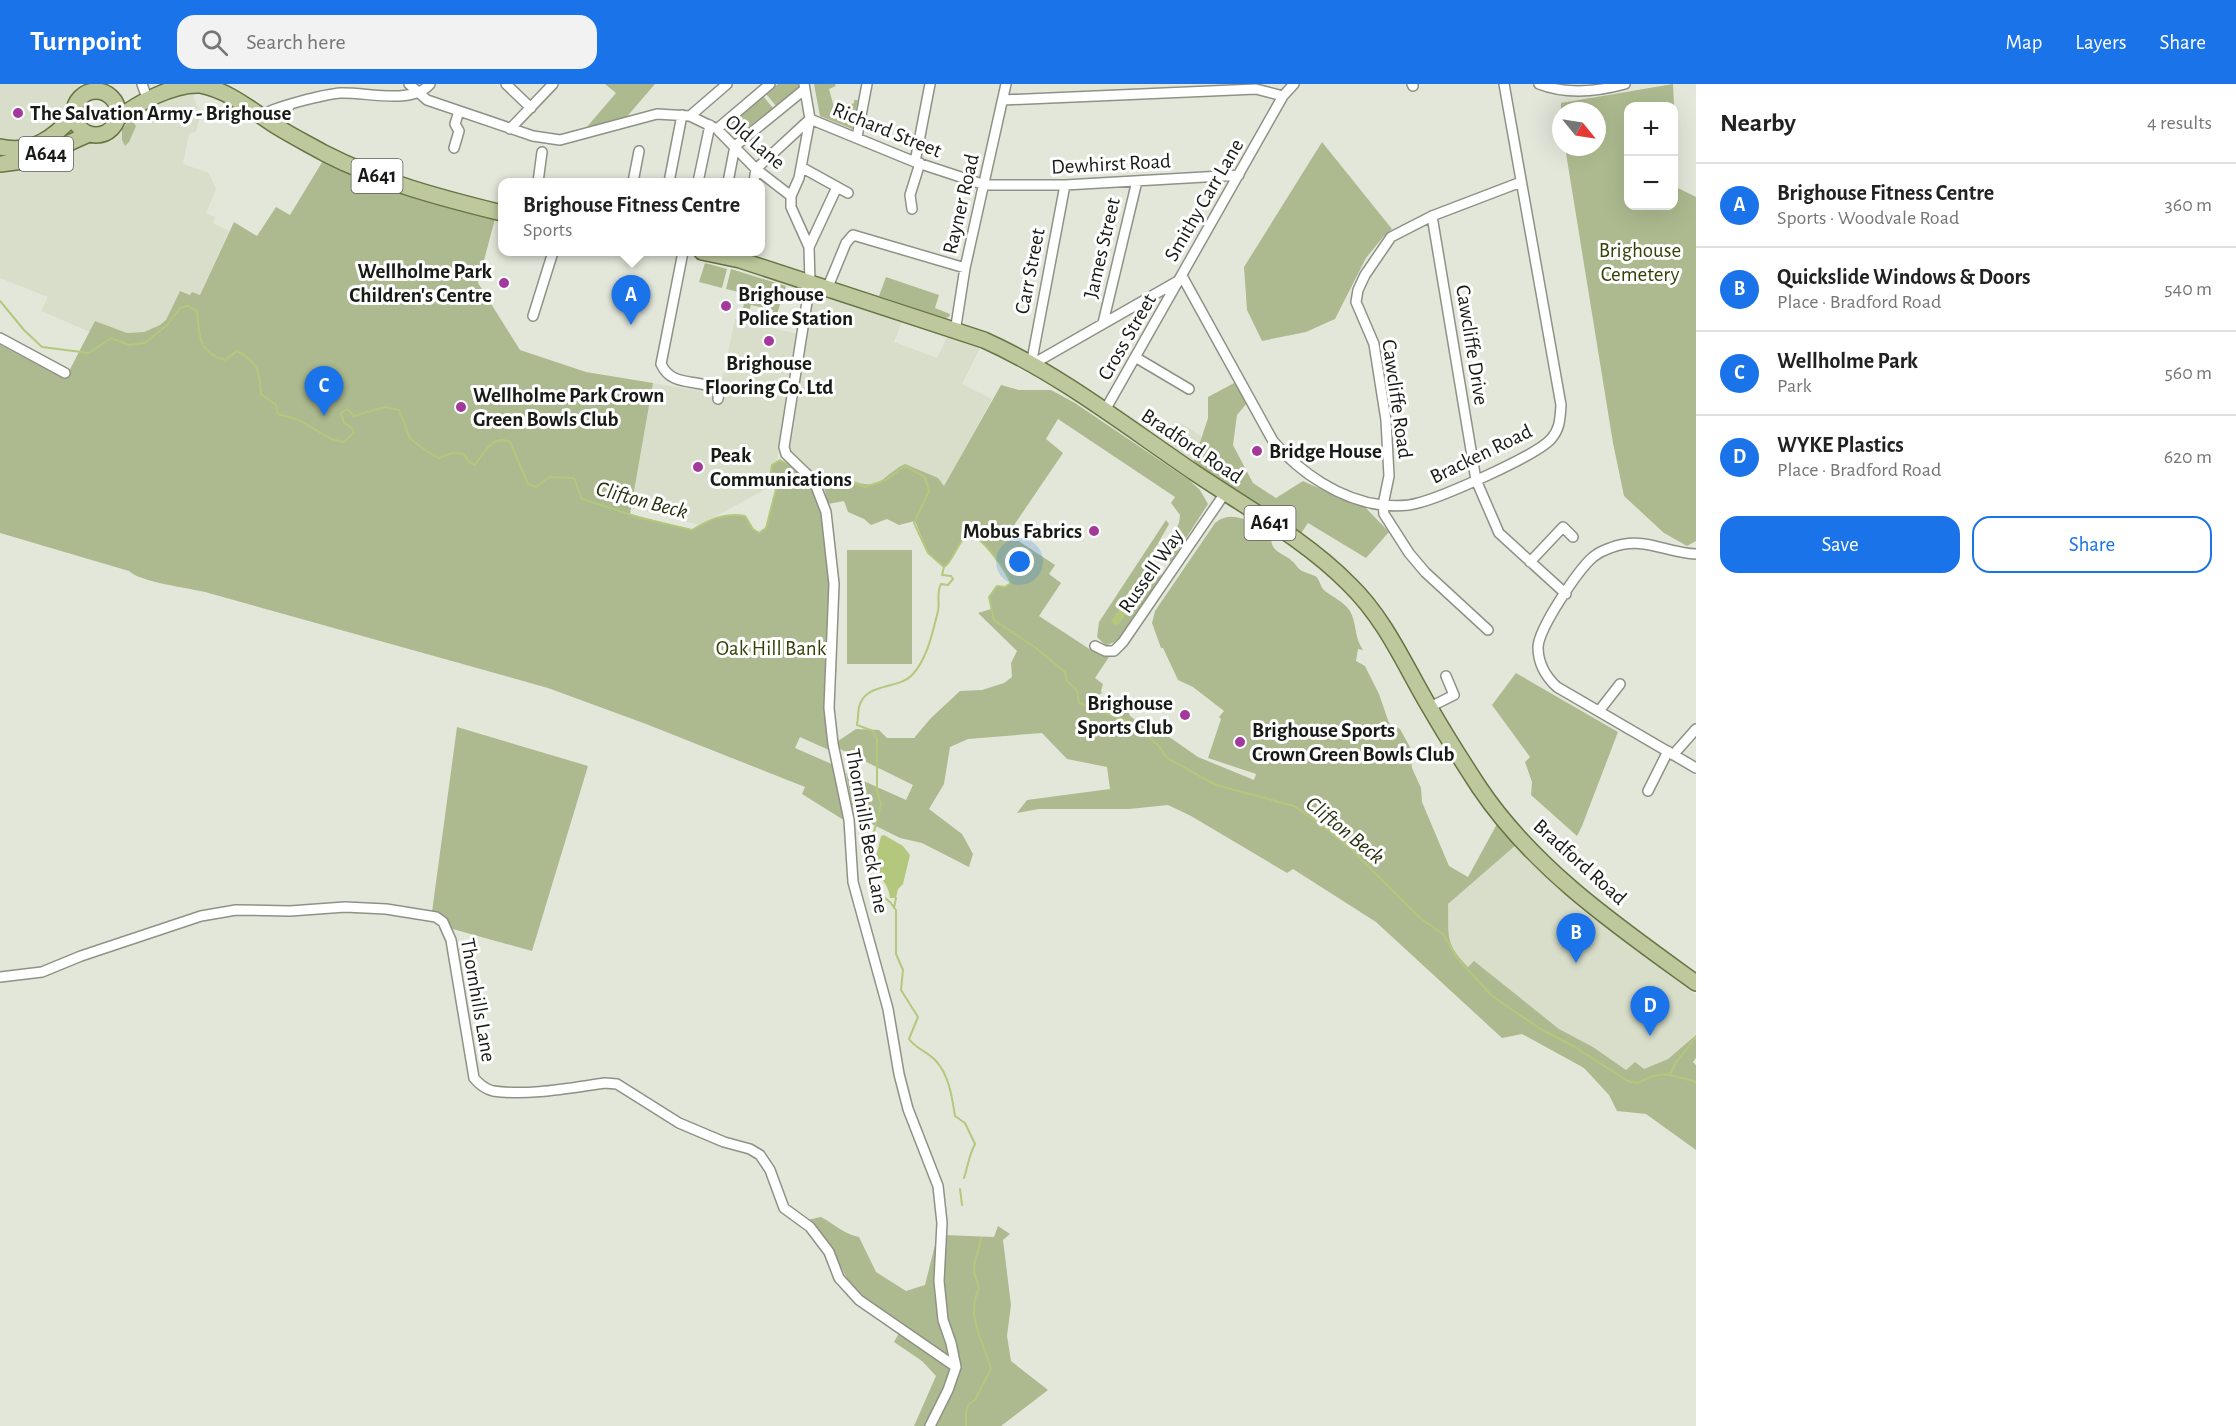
<!DOCTYPE html>
<html lang="en">
<head>
<meta charset="utf-8">
<style>
	:root { --surface:#fff; --page:#f2f2f2; --text:#222; --muted:#767676; --line:#e0e0e0; --accent:#1a73e8 }
	body { margin:0; font-family:"Alegreya Sans",sans-serif; background:var(--page); color:var(--text) }
	.controls { position:absolute; right:18px; top:18px; display:grid; overflow:hidden; border-radius:12px; box-shadow:0 6px 24px #0002 }
	.controls button { width:54px; height:54px; display:grid; place-items:center; padding:0; border:0; border-bottom:2px solid var(--line); background:var(--surface); color:var(--text); font:30px sans-serif }
	.compass { position:absolute; left:1552px; top:18px; width:54px; height:54px; border-radius:50%; background:var(--surface); box-shadow:0 6px 24px #0002; rotate:120deg }
	.you { position:absolute; left:1020px; top:478px; width:21px; height:21px; margin:-15px; border:4px solid #fff; border-radius:50%; background:#1a73e8; box-shadow:0 0 0 9px #1a73e833 }
	.badge { display:grid; place-items:center; width:39px; height:39px; border-radius:50%; background:var(--accent); color:#fff; font-size:20px; font-weight:700 }
	.pin { position:absolute; translate:-50% -50px; filter:drop-shadow(0 2px 3px #0008) }
	.pin::after { content:''; position:absolute; top:32px; width:21px; height:18px; background:inherit; clip-path:polygon(0 0,100% 0,50% 100%) }
	.popup { position:absolute; left:498px; top:94px; width:267px; height:78px; box-sizing:border-box; display:grid; place-content:center; border-radius:12px; background:var(--surface); filter:drop-shadow(0 2px 4px #0005); font-size:20px; white-space:nowrap; color:var(--muted) }
	.popup b { font-size:22px; color:var(--text) }
	.popup::after { content:''; position:absolute; left:50%; top:100%; margin-left:-12px; border:12px solid transparent; border-top-color:var(--surface) }
	.list { margin:0; padding:0; list-style:none }
	h2 { display:flex; justify-content:space-between; align-items:center; height:78px; margin:0; padding:0 24px; font-size:26px }
	h2 small { font-size:20px; font-weight:400; color:var(--muted) }
	.list li { display:grid; grid-template-columns:39px 1fr auto; gap:18px; align-items:center; box-sizing:border-box; height:84px; padding:0 24px; border-top:2px solid var(--line) }
	.list b { display:block; font-size:22px; white-space:nowrap }
	.list p { margin:0; font-size:20px; white-space:nowrap; color:var(--muted) }
	.list em { font-size:20px; font-style:normal; color:var(--muted) }
	.actions { display:flex; gap:12px; padding:18px 24px }
	.actions a { flex:1; padding:14px 0; border:2px solid var(--accent); border-radius:18px; text-align:center; font-size:21px; color:var(--accent) }
	.actions .main { background:var(--accent); color:#fff }
	.icon { flex:none; width:33px; height:33px; fill:none; stroke:currentColor; stroke-width:2; stroke-linecap:round; stroke-linejoin:round }
	.map { position:relative; flex:none; width:1696px; height:1342px; overflow:hidden }
	header { display:flex; align-items:center; gap:36px; box-sizing:border-box; height:84px; padding:0 30px; background:var(--accent); color:#fff }
	header strong { font-size:28px }
	nav { display:flex; gap:33px; margin-inline-start:auto; font-size:21px }
	.search { width:420px; height:54px; background:var(--page); display:flex; align-items:center; gap:15px; box-sizing:border-box; padding:0 21px; border-radius:18px; color:var(--muted); font-size:22px }
	main { display:flex }
	aside { flex:1; background:var(--surface) }
	.map>svg:first-child { display:block }
	.built { fill:#d8deca }
	.green { fill:#adba8f; fill-rule:evenodd }
	.water { fill:#b3c87d }
	.lines { fill:none; stroke-linecap:round; stroke-linejoin:round }
	.stream { stroke:#b3c87d; stroke-width:2 }
	.street-casing { stroke:#8e9286; stroke-width:12 }
	.primary-casing { stroke:#677443; stroke-width:18 }
	.street { stroke:#fff; stroke-width:9 }
	.primary { stroke:#bdc99d; stroke-width:15 }
	.poi-dot { fill:#a3399a; stroke:#fff; stroke-width:2 }
	.labels { text-anchor:middle; dominant-baseline:central; stroke-width:6; stroke-linejoin:round; paint-order:stroke }
	.shield { fill:#fff; stroke:#5d5f5b; stroke-width:1.5 }
	.shield-label { font-size:20px; font-weight:bold; fill:#181a15 }
	.poi-label { font-size:21px; font-weight:bold; fill:#181a15; stroke:#fff; text-anchor:start }
	.street-label { font-size:21px; fill:#181a15; stroke:#fff }
	.park-label { font-size:21px; fill:#354107; stroke:#fff }
	.water-label { font-size:22px; font-style:italic; fill:#283010; stroke:#fff }
</style>
</head>
<body>
<header>
<strong>Turnpoint</strong>
<div class="search"><svg class="icon" aria-label="search" viewBox="0 0 24 24"><circle cx="10" cy="10" r="6"/><path d="M15 15l6 6"/></svg>Search here</div>
<nav><a>Map</a><a>Layers</a><a>Share</a></nav>
</header>
<main>
<div class="map">
<svg width="1696" height="1342" viewBox="0 0 1696 1342">
	<rect width="100%" height="100%" fill="#e3e7da"/>
	<!-- built -->
	<path class="built" d="M0,0H79L74,24L75,35L80,45L93,51H98L121,39L132,30L177,12L193,11L200,32L196,48L189,50L183,80L209,89L216,105L206,129L215,133L213,139L229,147L200,211H191L180,207L166,236L160,241L144,248L127,249L95,237L90,248L41,227L48,213L0,194Z
		M815,202L904,232L894,258L937,274L948,251L981,262L962,300L992,315L944,403L898,384L893,390L875,400L865,402L848,395L841,399L825,396L812,391L789,370L803,284L820,287L803,283L807,238Z
		M735,235L798,250L773,401L700,441L631,424L653,299L712,309L718,315Z
		M1181,339L1202,353L1194,381L1166,359Z
		M1516,761L1578,823L1696,911V951L1668,975L1644,985L1627,987L1593,963L1559,945L1474,878L1468,883L1458,873L1447,852L1448,820Z"/>
	<!-- green -->
	<path class="green" d="M605,0H655L624,36L586,44L616,9Z
		M778,0H801L802,2L777,23L766,10Z
		M814,0H835L836,2L829,5L834,23L843,19L845,23L854,19V16H858L852,45L820,32Z
		M1673,0L1678,104L1696,113V457L1687,462L1664,449L1624,412L1613,359L1565,63H1597V27H1561V38V19ZM1674,22V122H1628V22Z
		M763,12L773,24L750,43L740,31Z
		M131,35L136,42L129,58L125,62L122,56V45Z
		M1322,58L1392,145L1383,153L1366,174L1335,235L1306,248L1262,257L1247,226L1244,183Z
		M327,70L497,127L478,199L520,266L586,288L653,299L630,430L692,446C709,436 724,428 745,432L753,445L759,449L766,444L776,405L770,394L772,381L780,376L805,389L820,416L831,507L824,625L831,667L800,653L795,664L834,681L847,732L842,735L802,710L805,703L646,640L548,604L205,508C188,504 140,498 129,487L0,449V261L65,295L95,237L127,249L144,248L160,241L166,236L180,207L190,211L192,208L200,211L234,138L257,152L276,123L290,131Z
		M705,179L727,185L722,204L699,198Z
		M731,185L786,202L776,233H772L773,226L751,221L748,231L742,230L744,219L737,217L739,208L726,205Z
		M886,193L939,211L935,224L950,230L949,233L945,234L879,212Z
		M1236,298L1247,319L1237,331L1233,361L1253,399L1276,414L1303,397L1338,413L1365,423L1389,448L1366,474L1308,439L1300,451L1193,380L1208,334V313Z
		M1001,301L1019,306H1051L1075,319L1189,396L1200,406L1208,420L1172,476L1170,478L1161,473V468L1174,449L1179,439L1180,431L1171,419L1175,413L1058,335L1046,355L1063,369L1008,450L1055,481L1049,490L1061,499L1039,532L1091,566L1109,573L1095,594L1103,600L1101,607L1102,609L1097,612H1089L1095,621L1107,612L1128,626L1130,632L1148,645L1155,643L1198,673L1254,696L1256,690L1208,674L1221,635L1219,633L1224,627L1193,603L1178,596L1163,564H1161L1152,539L1155,527L1215,439C1234,423 1257,442 1274,452L1271,455C1272,469 1284,469 1292,477C1296,480 1297,484 1302,487C1306,489 1311,490 1315,492C1320,495 1320,503 1325,507C1333,513 1344,518 1350,527C1357,539 1354,554 1363,566L1358,565L1356,577L1365,582L1379,610L1389,639L1400,645L1416,674L1411,676L1412,684L1421,704L1422,718L1449,782L1468,793L1497,740L1516,761L1448,820C1449,852 1444,858 1468,883L1474,877L1559,945L1593,963L1626,986L1635,978L1644,985L1668,975L1696,951V974L1693,978L1696,981V1066L1646,1030L1617,1027L1609,1011L1584,984L1522,950L1502,954L1376,838L1293,785L1287,789L1191,732L1168,721L1129,725H1039L1017,729L1027,716L1110,705L1107,683L1067,675L1042,649L968,655L950,663L944,700L929,725L962,750L973,770L969,783L922,759L900,754L868,738L852,724L846,689L906,716L913,701L838,664V657L856,645L879,646L887,654H914L931,634L960,607L982,606L1004,599L1012,593L1011,579L1017,567L978,529L991,525L989,513L997,502L1005,503L1010,499C1005,485 982,452 968,450C956,460 953,478 944,483L928,469L915,437L899,441L887,435L871,441L864,435L848,428L844,417L828,420L823,399L825,396L841,399L848,395C882,409 879,393 905,380L938,394L944,402Z
		M1166,436L1169,440L1151,472V478L1161,492L1120,555L1106,562L1097,553L1099,538Z
		M847,466H912V580H847Z
		M1516,589L1618,648L1582,742L1577,752L1531,711L1532,698L1525,678L1530,673L1492,621Z
		M457,643L588,682L532,867L449,844L446,834L432,828Z
		M821,1133C834,1140 846,1151 859,1153L876,1188L906,1207L925,1201L936,1157L945,1151L994,1153L998,1142L1010,1150L1003,1156L1011,1221L1007,1252L1011,1277L1048,1306L1001,1342H914L936,1292L922,1277L894,1258L903,1242L852,1204L829,1161L807,1136Z"/>
	<!-- water -->
	<path class="water" d="M1141,500L1143,506L1119,540L1115,541L1111,537L1137,501Z
		M884,751L903,762L910,771L903,800L898,805L896,814H890C889,804 884,796 876,790V773L881,752Z"/>
	<g class="lines">
		<!-- stream -->
		<path class="stream" d="M0,217L24,246L42,263L89,269L111,254L129,261L145,259L167,241L180,224L188,222L197,227C199,251 198,269 225,276L237,267C259,279 259,286 261,310L276,321L278,330L299,336L331,355L344,358L354,349L352,344L344,339L341,329L347,325L354,332L385,323L399,326L410,354L423,365L439,374L452,369L464,370L469,378L475,381C484,369 492,350 510,358L528,400L536,403L549,393L574,394L582,415L641,434L692,446C709,436 724,428 745,432L753,445L759,449L766,444L776,405L770,394L772,381L780,376L794,384
			M815,394L841,400L849,397L865,403L886,396L905,382L925,393L929,407L914,439L928,469L944,483C953,478 956,460 968,450C982,452 1005,485 1011,499L1005,503L997,502L989,513L994,536L1036,564L1065,588L1067,597L1077,606L1079,619L1130,638L1158,661L1167,674L1216,701L1294,722L1319,739L1348,762L1420,834L1443,850L1457,874L1492,912L1539,944L1573,962L1628,997L1638,999C1662,985 1671,991 1696,998
			M944,483L942,491L951,492L953,495L948,501L941,500C936,509 940,518 938,527C933,547 927,576 912,591C898,606 865,598 859,623C858,629 858,635 857,641L873,647L877,655V707L881,720L871,760L870,802L890,818L896,826V870L903,886L901,906L918,933L909,955C916,965 928,968 936,977C949,991 952,1013 955,1032L965,1039L975,1060C969,1071 968,1082 964,1094
			M894,824L896,814
			M1670,990L1677,977L1696,953
			M960,1105L962,1121
			M966,1342V1328L969,1320L975,1316L991,1285C984,1259 965,1230 979,1205C978,1198 974,1191 974,1185C974,1174 980,1165 981,1154"/>
		<!-- street casing -->
		<g class="street-casing">
			<path id="street" d="M142,0L147,14
				M409,0L427,16L533,52L560,56L657,30L690,32L717,45L756,85L791,112
				M506,0L531,24
				M804,0L810,35L799,94L791,112V123L809,163L810,199L784,363L786,370L814,397L826,428L834,500L829,624L833,660L849,736L853,798L888,925L899,990L908,1025L938,1102L942,1139L939,1197L943,1236L951,1259L956,1283L948,1306L930,1342
				M1412,0L1413,2
				M1539,0C1567,11 1596,8 1625,0
				M1003,16L1256,5L1283,12
				M261,32C272,23 326,10 341,9C367,8 412,21 430,0
				M690,32L727,0
				M275,41L290,21
				M510,45L553,0
				M717,45L770,0
				M857,53L867,0
				M454,64L459,47L455,40L459,27
				M915,78L930,0
				M801,83L848,109
				M538,98L542,68
				M633,98L639,67
				M669,98L682,31
				M698,98L710,41
				M728,98L735,62L805,5
				M754,98L756,85L810,35L915,78L985,101H1065L1239,91
				M912,125L910,111L920,79
				M1432,132L1476,396L1499,449L1566,510
				M809,163L837,103
				M683,168L661,280C673,306 701,292 719,308L718,315
				M1182,192L1273,357C1299,388 1340,416 1382,421C1392,422 1408,422 1418,419C1442,413 1536,372 1551,355C1560,345 1560,335 1561,321L1504,0
				M827,205L846,159L853,151L965,184
				M533,232L553,168
				M1103,239L1137,97
				M955,248L965,184L1006,0
				M0,254L65,289
				M1135,273L1189,305
				M1031,281L1065,101
				M1031,281L1178,197
				M1104,328L1283,12L1294,0
				M1696,470C1665,469 1644,451 1610,464C1604,466 1598,469 1593,473C1578,486 1539,544 1538,563C1538,580 1545,592 1557,603L1696,684
				M1530,478L1563,443L1573,453
				M1488,546L1425,488L1409,469L1384,430L1383,421L1389,392L1386,336L1374,260L1356,218L1358,206L1365,191L1391,153L1432,132L1521,98
				M1095,562L1105,567H1114L1123,558L1225,409
				M1430,623L1454,611L1446,592
				M1599,627L1620,600
				M1673,671L1696,645
				M1648,707L1668,667
				M0,893L42,888L81,872L201,832L236,826L290,827L345,823L386,825L436,833L443,838L451,856L474,994C479,1000 485,1005 493,1007C529,1012 569,1004 605,999L617,1000L679,1039L724,1058L750,1065L760,1071L770,1086L784,1124L810,1143L829,1168L839,1194L859,1216L956,1283"/>
		</g>
		<!-- primary casing -->
		<g class="primary-casing">
			<path id="primary" d="M74 29a22 22 0 1 1 44 0a22 22 0 1 1-44 0Z
				M117,35C138,19 172,0 200,1C230,7 251,26 276,42C292,52 308,60 324,69C380,98 441,114 502,129
				M0,63C32,70 54,54 74,31
				M0,80L31,76L89,50
				M702,168L740,176L984,256C1060,290 1127,343 1195,389C1247,424 1306,456 1350,501C1386,536 1405,582 1430,624C1445,650 1462,677 1479,703C1534,785 1617,842 1696,899"/>
		</g>
		<!-- street -->
		<use href="#street" class="street"/>
		<!-- primary -->
		<use href="#primary" class="primary"/>
	</g>
	<!-- markers -->
	<g class="poi-dot">
		<circle cx="18" cy="29" r="6"/>
		<circle cx="504" cy="199" r="6"/>
		<circle cx="726" cy="222" r="6"/>
		<circle cx="769" cy="257" r="6"/>
		<circle cx="461" cy="323" r="6"/>
		<circle cx="1257" cy="367" r="6"/>
		<circle cx="698" cy="383" r="6"/>
		<circle cx="1094" cy="447" r="6"/>
		<circle cx="1185" cy="631" r="6"/>
		<circle cx="1240" cy="658" r="6"/>
	</g>
	<g class="labels">
		<!-- shield labels -->
		<g class="shield">
			<rect x="19" y="53" width="54" height="34" rx="4.5"/>
			<rect x="351.5" y="75" width="51" height="34" rx="4.5"/>
			<rect x="1244.5" y="422" width="51" height="34" rx="4.5"/>
		</g>
		<g class="shield-label">
			<text x="46" y="70">A644</text>
			<text x="377" y="92">A641</text>
			<text x="1270" y="439">A641</text>
		</g>
		<!-- poi labels -->
		<g class="poi-label">
			<text x="30" y="29">The Salvation Army - Brighouse</text>
			<text x="492" y="187" text-anchor="end">Wellholme Park<tspan x="492" dy="24">Children's Centre</tspan></text>
			<text x="738" y="210">Brighouse<tspan x="738" dy="24">Police Station</tspan></text>
			<text x="769" y="279" text-anchor="middle">Brighouse<tspan x="769" dy="24">Flooring Co. Ltd</tspan></text>
			<text x="473" y="311">Wellholme Park Crown<tspan x="473" dy="24">Green Bowls Club</tspan></text>
			<text x="1269" y="367">Bridge House</text>
			<text x="710" y="371">Peak<tspan x="710" dy="24">Communications</tspan></text>
			<text x="1082" y="447" text-anchor="end">Mobus Fabrics</text>
			<text x="1173" y="619" text-anchor="end">Brighouse<tspan x="1173" dy="24">Sports Club</tspan></text>
			<text x="1252" y="646">Brighouse Sports<tspan x="1252" dy="24">Crown Green Bowls Club</tspan></text>
		</g>
		<!-- street labels -->
		<g class="street-label">
			<text transform="translate(887 46) rotate(22)">Richard Street</text>
			<text transform="translate(755 58) rotate(41)">Old Lane</text>
			<text transform="translate(1111 80) rotate(-3)">Dewhirst Road</text>
			<text transform="translate(1204 116) rotate(-60)">Smithy Carr Lane</text>
			<text transform="translate(961 120) rotate(-77)">Rayner Road</text>
			<text transform="translate(1102 164) rotate(-77)">James Street</text>
			<text transform="translate(1030 187) rotate(-79)">Carr Street</text>
			<text transform="translate(1127 253) rotate(-60)">Cross Street</text>
			<text transform="translate(1472 261) rotate(81)">Cawcliffe Drive</text>
			<text transform="translate(1397 315) rotate(82)">Cawcliffe Road</text>
			<text transform="translate(1192 362) rotate(34)">Bradford Road</text>
			<text transform="translate(1481 370) rotate(-26)">Bracken Road</text>
			<text transform="translate(1151 487) rotate(-55)">Russell Way</text>
			<text transform="translate(867 747) rotate(80)">Thornhills Beck Lane</text>
			<text transform="translate(1580 778) rotate(42)">Bradford Road</text>
			<text transform="translate(478 916) rotate(80)">Thornhills Lane</text>
		</g>
		<!-- park labels -->
		<g class="park-label">
			<text x="1640" y="166">Brighouse<tspan x="1640" dy="24">Cemetery</tspan></text>
			<text x="771" y="564">Oak Hill Bank</text>
		</g>
		<!-- water labels -->
		<g class="water-label">
			<text transform="translate(642 416) rotate(15)">Clifton Beck</text>
			<text transform="translate(1345 746) rotate(39)">Clifton Beck</text>
		</g>
	</g>
</svg>
<div class="controls">
<button>+</button>
<button>−</button>
</div>
<svg class="compass" viewBox="-18 -18 36 36"><path d="M0-13l5 13h-10z" fill="#e53935"/><path d="M0 13l5-13h-10z" fill="#767676"/></svg>
<div class="you"></div>
<div class="pin badge" style="left:631px;top:241px">A</div>
<div class="popup"><b>Brighouse Fitness Centre</b>Sports</div>
<div class="pin badge" style="left:1576px;top:879px">B</div>
<div class="pin badge" style="left:324px;top:332px">C</div>
<div class="pin badge" style="left:1650px;top:952px">D</div>
</div>
<aside>
<h2>Nearby<small>4 results</small></h2>
<ul class="list">
<li><span class="badge">A</span><div><b>Brighouse Fitness Centre</b><p>Sports · Woodvale Road</p></div><em>360 m</em></li>
<li><span class="badge">B</span><div><b>Quickslide Windows &amp; Doors</b><p>Place · Bradford Road</p></div><em>540 m</em></li>
<li><span class="badge">C</span><div><b>Wellholme Park</b><p>Park</p></div><em>560 m</em></li>
<li><span class="badge">D</span><div><b>WYKE Plastics</b><p>Place · Bradford Road</p></div><em>620 m</em></li>
</ul>
<div class="actions"><a class="main">Save</a><a>Share</a></div>
</aside>
</main>
</body>
</html>
